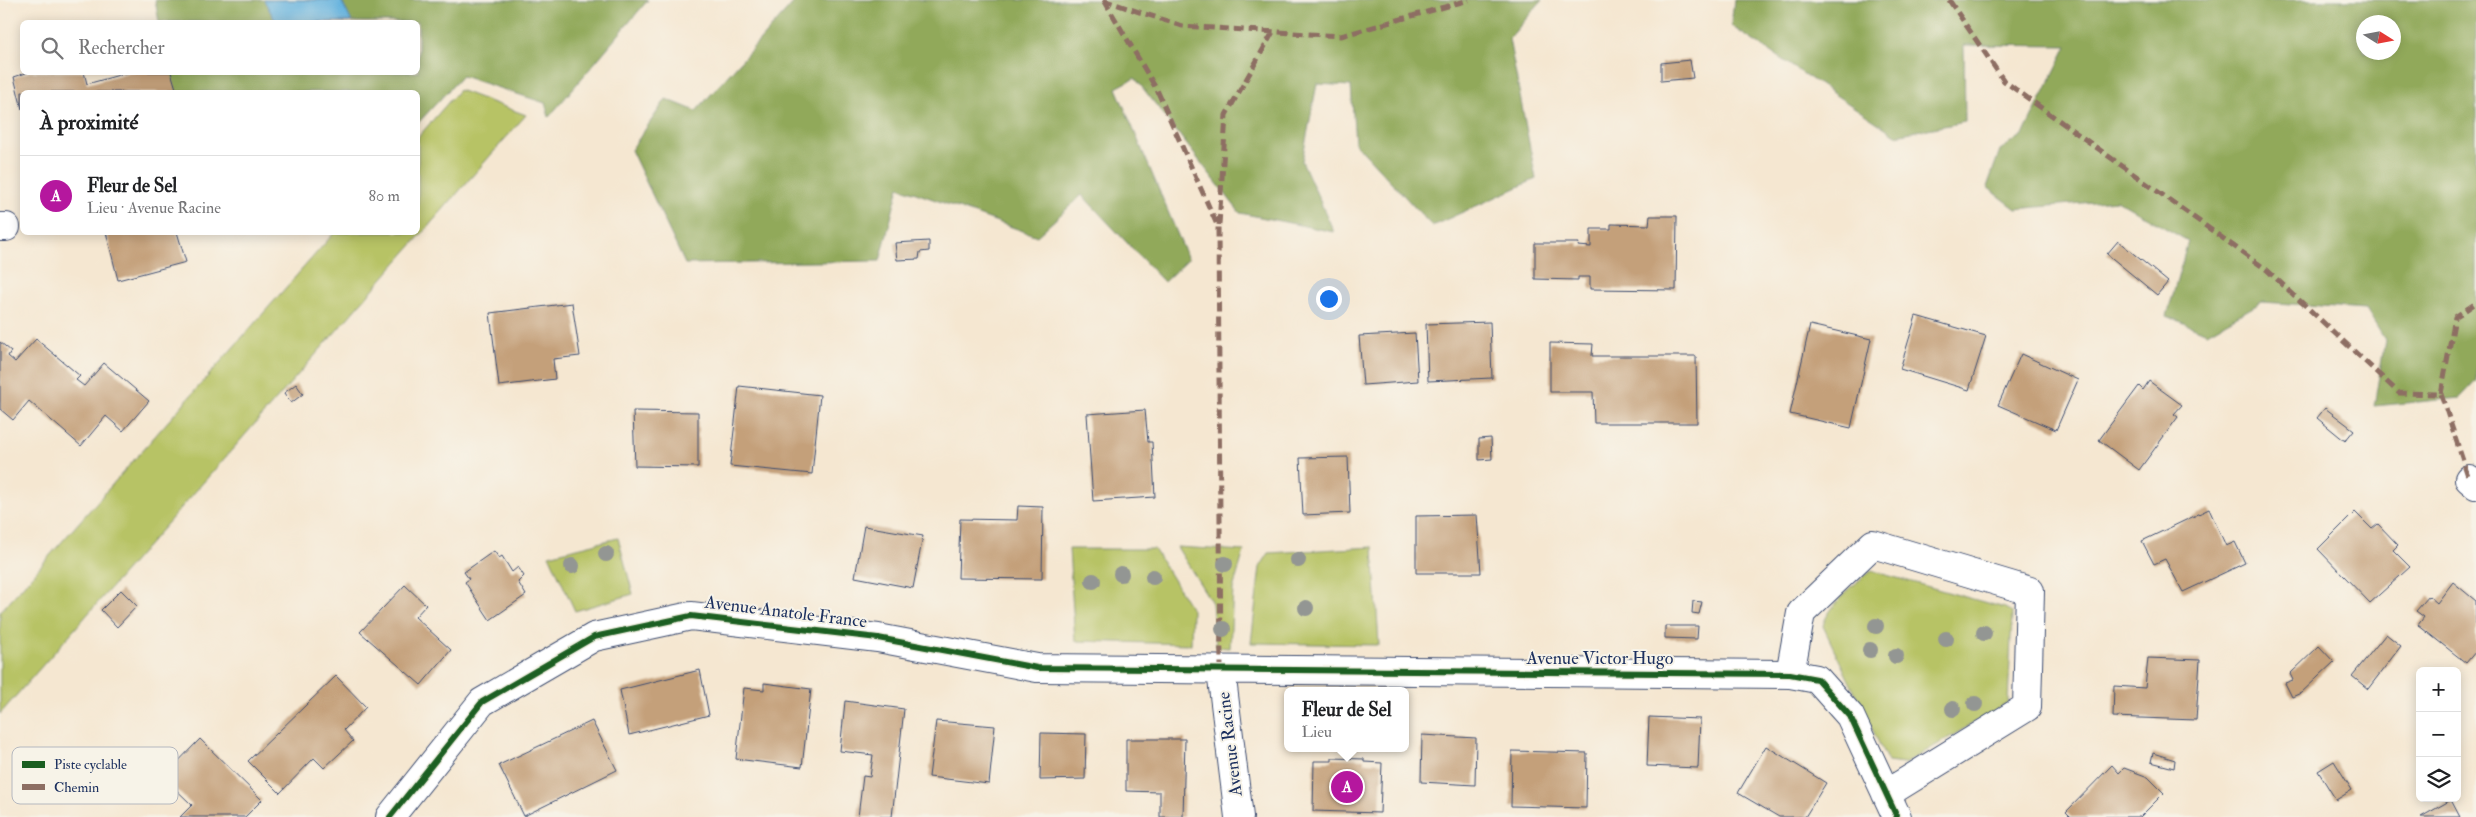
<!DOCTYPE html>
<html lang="fr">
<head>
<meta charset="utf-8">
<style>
	:root { --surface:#fff; --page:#f6f6f6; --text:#202124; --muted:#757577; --line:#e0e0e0; --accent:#b5179e }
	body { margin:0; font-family:"IM FELL Double Pica",serif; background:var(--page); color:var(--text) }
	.controls { position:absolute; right:15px; bottom:15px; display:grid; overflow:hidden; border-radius:8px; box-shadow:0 2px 12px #0003 }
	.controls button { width:45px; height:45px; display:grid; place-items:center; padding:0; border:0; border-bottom:1px solid var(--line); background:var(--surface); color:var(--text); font:25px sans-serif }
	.compass { position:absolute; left:2356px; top:15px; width:45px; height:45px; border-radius:50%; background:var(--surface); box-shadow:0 2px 12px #0003; rotate:101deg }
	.you { position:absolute; left:1328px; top:298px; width:18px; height:18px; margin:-12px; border:4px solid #fff; border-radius:50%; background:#1a73e8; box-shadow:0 0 0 8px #1a73e833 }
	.badge { display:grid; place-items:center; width:32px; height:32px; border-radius:50%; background:var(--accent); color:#fff; font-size:16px; font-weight:700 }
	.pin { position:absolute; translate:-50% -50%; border:2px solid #fff; box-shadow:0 1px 5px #0006 }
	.popup { position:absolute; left:1284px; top:687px; width:125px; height:65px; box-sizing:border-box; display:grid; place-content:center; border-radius:8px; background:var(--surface); filter:drop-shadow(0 1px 4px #0005); font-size:16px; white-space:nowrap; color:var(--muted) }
	.popup b { font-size:19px; color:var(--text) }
	.popup::after { content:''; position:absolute; left:50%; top:100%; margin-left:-10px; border:10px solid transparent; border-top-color:var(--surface) }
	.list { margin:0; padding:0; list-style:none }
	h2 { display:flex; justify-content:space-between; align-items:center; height:65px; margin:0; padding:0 20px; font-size:21px }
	h2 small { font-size:16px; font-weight:400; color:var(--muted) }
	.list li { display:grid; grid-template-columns:32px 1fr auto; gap:15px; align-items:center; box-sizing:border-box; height:80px; padding:0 20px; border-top:1px solid var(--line) }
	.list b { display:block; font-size:19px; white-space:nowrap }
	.list p { margin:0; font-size:16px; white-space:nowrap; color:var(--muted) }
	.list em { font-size:16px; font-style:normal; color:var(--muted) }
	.icon { flex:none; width:28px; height:28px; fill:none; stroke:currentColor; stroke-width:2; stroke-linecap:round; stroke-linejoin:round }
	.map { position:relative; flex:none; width:2476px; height:817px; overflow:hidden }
	.search { position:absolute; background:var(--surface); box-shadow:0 2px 12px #0003; left:20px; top:20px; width:400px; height:55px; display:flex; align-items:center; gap:12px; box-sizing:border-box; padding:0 18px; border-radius:8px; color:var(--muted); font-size:19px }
	.panel { position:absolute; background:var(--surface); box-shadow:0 2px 12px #0003; left:20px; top:90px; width:400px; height:145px; border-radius:8px }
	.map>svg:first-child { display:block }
	.green { fill:#b7c365; stroke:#697962 }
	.forest { fill:#91a95a; stroke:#566c5c; fill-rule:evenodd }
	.water { fill:#65b2de; stroke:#40709e }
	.building { fill:#c4a07a }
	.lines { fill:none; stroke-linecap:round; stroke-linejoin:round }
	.minor-casing { stroke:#3c4b6f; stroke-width:30 }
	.minor { stroke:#fff; stroke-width:28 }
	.quiet { stroke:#8d6e63; stroke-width:5; stroke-dasharray:10 5; stroke-linecap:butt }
	.cycleway-casing { stroke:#f7f3e8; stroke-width:9 }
	.cycleway { stroke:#1b5e20; stroke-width:6 }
	.tree { fill:#939693 }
	.labels { text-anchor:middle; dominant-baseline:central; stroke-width:4; stroke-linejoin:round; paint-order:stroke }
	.street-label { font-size:18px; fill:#1b2f5e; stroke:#f7f3e8 }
	.key { fill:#f7f3e8; stroke:#b5b8bf; stroke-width:1 }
	.key-label { font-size:14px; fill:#1b2f5e }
</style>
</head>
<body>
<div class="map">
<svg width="2476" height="817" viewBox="0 0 2476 817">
	<rect width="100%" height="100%" fill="#f7f3e8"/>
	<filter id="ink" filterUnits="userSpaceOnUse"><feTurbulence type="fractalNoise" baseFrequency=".02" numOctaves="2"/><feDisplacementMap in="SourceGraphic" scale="10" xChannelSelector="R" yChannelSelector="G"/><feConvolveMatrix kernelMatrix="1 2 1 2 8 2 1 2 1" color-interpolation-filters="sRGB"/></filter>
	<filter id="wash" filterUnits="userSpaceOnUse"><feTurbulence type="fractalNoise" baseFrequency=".0096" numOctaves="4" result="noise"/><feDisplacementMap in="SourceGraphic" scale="20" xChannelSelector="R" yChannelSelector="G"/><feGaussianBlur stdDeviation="1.12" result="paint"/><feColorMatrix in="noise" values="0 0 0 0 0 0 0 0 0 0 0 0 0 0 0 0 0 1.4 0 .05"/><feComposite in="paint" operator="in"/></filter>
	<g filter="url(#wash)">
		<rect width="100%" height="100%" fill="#f5e7d1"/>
		<!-- green -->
		<path class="green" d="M459,90L526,115L0,714V612L334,233L418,232V137Z
			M618,538L633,594L575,611L549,555Z
			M1177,547L1244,551L1233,589L1230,648L1216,647L1212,603Z
			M1373,547L1379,645L1251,643L1260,567L1269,553Z
			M1069,549H1154L1192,610L1191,644L1075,641Z
			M1872,571L2005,608L2012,612V615L2008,703L1904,764L1888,762L1823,626C1826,609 1857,580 1872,571Z"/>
		<!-- forest -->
		<path class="forest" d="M155,0H648L549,117L545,103L462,76L418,123V92H170L167,73L418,72V22H159Z
			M796,0H1542L1509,39L1536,179L1432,226L1355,143L1351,86L1317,84L1302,161L1334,232L1240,213L1135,78L1116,88L1188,259L1164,282L1082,195L1037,236L899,187L880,261L685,264L631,150L666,99L696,111Z
			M1734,0H2476V381L2460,398L2374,406L2385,340L2366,309L2262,302L2207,333L2167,316L2188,241L2116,200L2016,209L1987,187L2000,150L2023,135L2067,46L1964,45L1965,122L1896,135L1731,26ZM2394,22V52H2364V22Z"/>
		<!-- water -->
		<path class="water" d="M264,0H341L352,22H276Z"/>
		<g id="blocks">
			<!-- building -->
			<path class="building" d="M1690,60L1693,78L1661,81V63Z
				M29,72H84L87,84L130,72H171L177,92H22V109L14,77Z
				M1650,216H1677L1676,290L1590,289V277H1578V280L1535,279V243H1579L1578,246L1591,247V229H1611V224L1649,225Z
				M106,232H177L186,262L118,280Z
				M929,241V251L920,252L919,259L897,260L895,243Z
				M2118,241L2168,282L2157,295L2107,254Z
				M572,303L580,356L553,359L555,379L499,386L490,313Z
				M1916,316L1986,336L1969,390L1900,369Z
				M1490,322L1492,378L1428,381L1426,324Z
				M1810,325L1871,339L1851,428L1790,414Z
				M1415,333L1418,381L1363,385L1359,336Z
				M36,339L80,376L76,380L84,386L104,363L149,401L123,431L106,416L81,446L29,401L13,420L0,409V342L11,351L8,356L15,362Z
				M1550,343L1593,344L1592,356H1696L1697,423H1594L1593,392H1550Z
				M2021,354L2078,380L2056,430L1998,405Z
				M2149,381L2182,405L2174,414L2178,417L2139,470L2099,440L2139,386L2143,390Z
				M296,384L303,394L291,403L284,393Z
				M739,386L820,395L812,474L730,466Z
				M2325,408L2354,430L2345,441L2317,418Z
				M1145,410L1148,442H1152L1155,497L1093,501L1087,414Z
				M633,411L698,412V467L635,466Z
				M1491,438L1492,459L1479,460V439Z
				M1348,457L1350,513L1303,515L1300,458Z
				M1018,506L1043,507L1042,579L958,578L960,519L1017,520Z
				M2209,509L2226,546L2235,542L2245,563L2183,592L2165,559L2154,564L2142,541Z
				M2355,512L2372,529L2378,524L2398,545L2393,550L2410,567L2370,603L2318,549Z
				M1477,515L1481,573H1416V516Z
				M864,526L923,536L913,588L855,577Z
				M494,551L499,558L502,556L512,572L518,567L524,576L518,582L526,595L490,620L465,582L469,579L464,572Z
				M2453,582L2476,601V651L2466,663L2418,625L2424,617L2416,611L2429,596L2437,603Z
				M405,585L426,605L415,617L451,650L421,685L360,632Z
				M121,590L137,606L117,627L101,610Z
				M1693,601L1702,602L1699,614L1692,613Z
				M1665,626H1698L1697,639L1665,638Z
				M2386,634L2401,646L2368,689L2352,676Z
				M2319,646L2334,662L2301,693L2292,697L2285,683L2293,680L2290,674Z
				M2148,658L2200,660L2196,720L2113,717L2114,686L2145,688Z
				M700,670L709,715L629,735L620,690Z
				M336,676L366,707L344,730L353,741L324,768L314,758L280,793L248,761Z
				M764,683L811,689L802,767L736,759L744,688L764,690Z
				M845,701L904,709L892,817H858L863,776L870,777L873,755L840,751Z
				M1649,717L1700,719L1698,768L1647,766Z
				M592,721L617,770L524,816L499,765Z
				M936,721L995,726L989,784L929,777Z
				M1041,733L1086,734L1085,779L1040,780Z
				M1422,735L1476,738L1475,785L1421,782Z
				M200,739L262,800L245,817H180L192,805L163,777Z
				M1126,739H1185L1183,817H1160V792L1126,791Z
				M1766,746L1826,783L1805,817H1779L1738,793Z
				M1512,751L1587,753L1586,808L1511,806Z
				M2153,753L2175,760L2174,768L2151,762Z
				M1332,758L1364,759V762L1382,763L1380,813L1313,811L1314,761H1332Z
				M2334,761L2352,790L2336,800L2318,771Z
				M2112,765L2119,773L2124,768L2148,777L2164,793L2140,817H2071L2066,812Z
				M2451,800L2460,817H2421Z"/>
		</g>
	</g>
	<g filter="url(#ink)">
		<use href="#blocks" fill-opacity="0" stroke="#3c4b6f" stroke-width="1"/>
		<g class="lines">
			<!-- minor casing -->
			<g class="minor-casing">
				<path id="minor" d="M0,227H6
					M2469,479L2476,485
					M1221,671L1239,817
					M1790,674L1801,613L1873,544L2030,591L2027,707L1886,794
					M390,817L482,702L594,637L691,616L878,638L1037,668L1790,674L1817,679L1850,716L1897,817"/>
			</g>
			<!-- minor -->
			<use href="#minor" class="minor"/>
			<!-- quiet -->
			<path class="quiet" d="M1103,0L1182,26L1341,36L1469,0
				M1104,0L1157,90L1218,227L1221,671
				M1949,0L2004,81L2267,270L2399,393L2441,394L2455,317L2476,303
				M1219,225L1226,115L1273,32
				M2441,394L2469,479"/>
			<!-- cycleway casing -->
			<g class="cycleway-casing">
				<path id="cycleway" d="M390,817L482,702L594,637L691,616L878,638L1037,668L1790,674L1817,679L1850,716L1897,817"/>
			</g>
			<!-- cycleway -->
			<use href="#cycleway" class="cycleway"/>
		</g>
		<!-- trees -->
		<g class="tree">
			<circle cx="606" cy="554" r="8"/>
			<circle cx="1298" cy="560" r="8"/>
			<circle cx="1225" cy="564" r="8"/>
			<circle cx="572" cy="566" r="8"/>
			<circle cx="1121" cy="574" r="8"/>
			<circle cx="1153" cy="577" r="8"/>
			<circle cx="1093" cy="581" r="8"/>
			<circle cx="1306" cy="608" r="8"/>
			<circle cx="1876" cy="626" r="8"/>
			<circle cx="1223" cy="629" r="8"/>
			<circle cx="1984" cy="633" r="8"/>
			<circle cx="1946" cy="639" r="8"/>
			<circle cx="1870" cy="650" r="8"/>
			<circle cx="1896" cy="656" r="8"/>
			<circle cx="1975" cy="704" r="8"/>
			<circle cx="1953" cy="709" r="8"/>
		</g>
	</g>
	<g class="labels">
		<!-- street labels -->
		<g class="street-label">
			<text transform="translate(786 612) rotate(7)">Avenue Anatole France</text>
			<text x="1600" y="658">Avenue Victor Hugo</text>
			<text transform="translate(1230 744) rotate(-97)">Avenue Racine</text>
		</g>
	</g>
	<!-- legend -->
	<rect x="12" y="747" width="166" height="57" rx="8" class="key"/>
	<rect x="22" y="761" width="23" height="7" fill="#1b5e20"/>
	<rect x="22" y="784" width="23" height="6" fill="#8d6e63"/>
	<g class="key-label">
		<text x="54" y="769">Piste cyclable</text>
		<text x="54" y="792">Chemin</text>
	</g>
</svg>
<div class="controls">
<button>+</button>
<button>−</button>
<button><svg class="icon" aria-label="layers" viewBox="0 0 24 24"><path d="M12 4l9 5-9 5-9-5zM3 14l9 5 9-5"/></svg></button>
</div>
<svg class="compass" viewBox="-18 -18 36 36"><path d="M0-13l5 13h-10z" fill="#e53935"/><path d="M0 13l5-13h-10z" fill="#757577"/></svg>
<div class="you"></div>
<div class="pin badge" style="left:1347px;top:787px">A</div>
<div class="popup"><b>Fleur de Sel</b>Lieu</div>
<div class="search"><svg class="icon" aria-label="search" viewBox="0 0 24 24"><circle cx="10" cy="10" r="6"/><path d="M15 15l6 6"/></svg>Rechercher</div>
<section class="panel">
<h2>À proximité<small></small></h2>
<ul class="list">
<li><span class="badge">A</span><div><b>Fleur de Sel</b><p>Lieu · Avenue Racine</p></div><em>80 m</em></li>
</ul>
</section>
</div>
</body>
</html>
